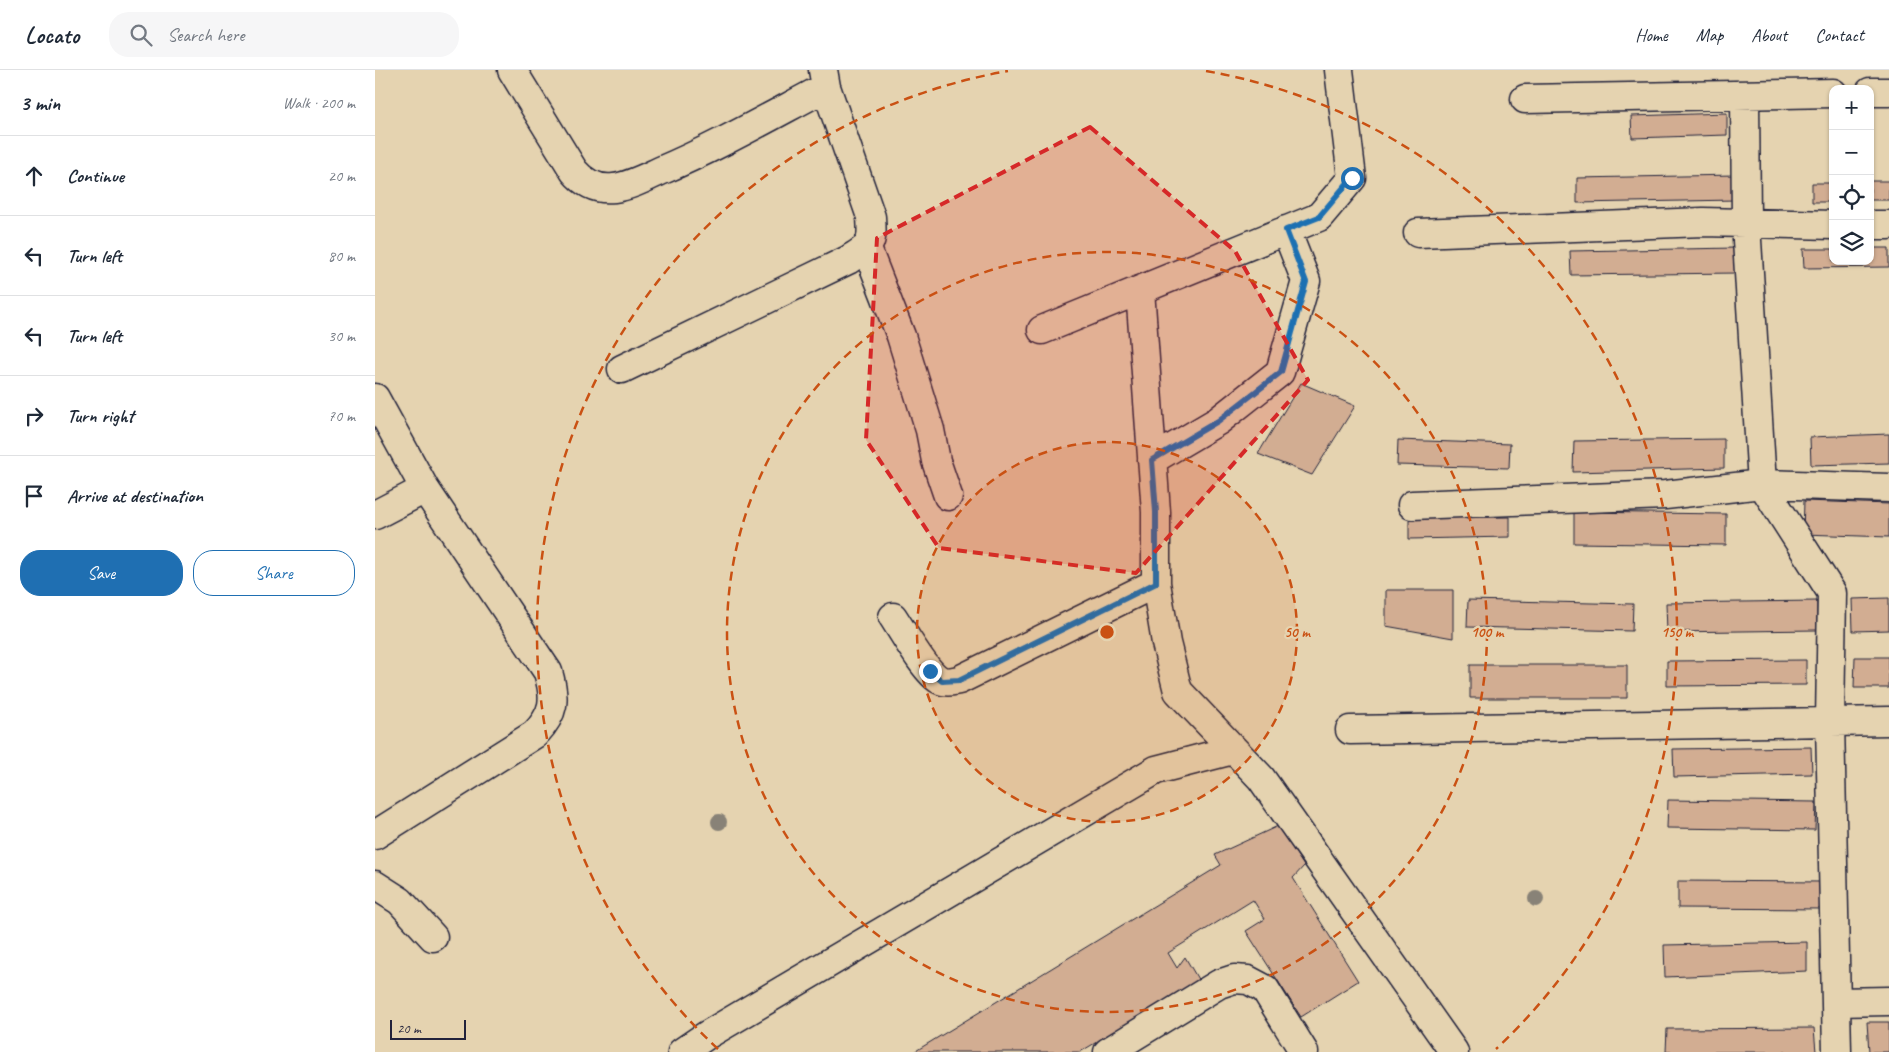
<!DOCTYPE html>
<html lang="en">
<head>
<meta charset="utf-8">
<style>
	:root { --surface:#fff; --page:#f6f6f7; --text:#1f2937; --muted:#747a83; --line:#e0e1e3; --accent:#1f6fb2 }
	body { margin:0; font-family:Caveat,sans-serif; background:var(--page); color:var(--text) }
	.controls { position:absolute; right:15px; top:15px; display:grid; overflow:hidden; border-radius:10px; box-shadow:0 1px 4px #0004 }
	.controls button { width:45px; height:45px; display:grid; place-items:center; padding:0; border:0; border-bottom:1px solid var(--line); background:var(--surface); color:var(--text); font:25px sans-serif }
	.scale { position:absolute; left:15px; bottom:12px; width:76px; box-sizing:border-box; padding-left:5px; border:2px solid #22223b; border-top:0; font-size:14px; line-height:18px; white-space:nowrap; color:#22223b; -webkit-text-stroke:4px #e5d3b0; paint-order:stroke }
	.stop { position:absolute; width:15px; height:15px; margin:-11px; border:4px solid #1f6fb2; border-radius:50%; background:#fff }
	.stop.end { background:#1f6fb2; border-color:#fff; box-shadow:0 1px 5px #0008 }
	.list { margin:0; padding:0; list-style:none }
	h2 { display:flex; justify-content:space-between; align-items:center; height:65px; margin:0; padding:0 20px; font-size:21px }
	h2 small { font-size:16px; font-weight:400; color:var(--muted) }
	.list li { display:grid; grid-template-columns:32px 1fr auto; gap:15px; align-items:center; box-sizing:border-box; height:80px; padding:0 20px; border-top:1px solid var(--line) }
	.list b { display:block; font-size:19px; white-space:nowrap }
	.list em { font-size:16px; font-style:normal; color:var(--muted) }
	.actions { display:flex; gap:10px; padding:15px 20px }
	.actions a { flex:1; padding:11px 0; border:1px solid var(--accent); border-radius:20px; text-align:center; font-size:18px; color:var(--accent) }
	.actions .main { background:var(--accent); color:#fff }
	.icon { flex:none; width:28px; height:28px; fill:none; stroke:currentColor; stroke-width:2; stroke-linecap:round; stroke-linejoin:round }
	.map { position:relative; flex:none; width:1514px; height:982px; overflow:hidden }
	header { display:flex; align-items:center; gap:30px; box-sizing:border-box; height:70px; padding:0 25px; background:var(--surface); border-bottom:1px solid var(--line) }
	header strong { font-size:24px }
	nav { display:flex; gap:28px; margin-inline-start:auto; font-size:18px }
	.search { width:350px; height:45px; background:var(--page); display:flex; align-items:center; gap:12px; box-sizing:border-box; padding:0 18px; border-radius:20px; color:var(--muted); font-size:19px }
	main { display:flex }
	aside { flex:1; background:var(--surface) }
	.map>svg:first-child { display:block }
	.building { fill:#d2ad92; stroke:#22223b }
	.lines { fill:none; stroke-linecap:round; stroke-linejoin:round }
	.minor-casing { stroke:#22223b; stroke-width:31 }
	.minor { stroke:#e5d3b0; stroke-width:28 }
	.tree { fill:#888277 }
	.route { stroke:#1f6fb2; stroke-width:6 }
	.marked { fill:#d62828; fill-opacity:0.2; stroke:#d62828; stroke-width:4; stroke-dasharray:10 6; stroke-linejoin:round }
	.ring { fill:none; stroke:#ca5113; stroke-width:2.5; stroke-dasharray:9 6 }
	.centre { fill:#ca5113; stroke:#e5d3b0; stroke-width:2.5 }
	.ring-label { font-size:15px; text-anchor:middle; font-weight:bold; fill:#ca5113; stroke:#e5d3b0; stroke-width:4.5; stroke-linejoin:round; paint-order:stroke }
</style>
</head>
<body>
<header>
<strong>Locato</strong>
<div class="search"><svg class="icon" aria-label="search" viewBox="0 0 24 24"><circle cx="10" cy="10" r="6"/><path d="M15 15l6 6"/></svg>Search here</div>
<nav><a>Home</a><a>Map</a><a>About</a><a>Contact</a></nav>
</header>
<main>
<aside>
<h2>3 min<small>Walk · 200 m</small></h2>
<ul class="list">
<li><svg class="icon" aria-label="ahead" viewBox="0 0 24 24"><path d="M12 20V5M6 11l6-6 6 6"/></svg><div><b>Continue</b></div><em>20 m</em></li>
<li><svg class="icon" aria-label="left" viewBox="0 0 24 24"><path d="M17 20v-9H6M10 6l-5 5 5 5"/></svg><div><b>Turn left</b></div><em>80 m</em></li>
<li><svg class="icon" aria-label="left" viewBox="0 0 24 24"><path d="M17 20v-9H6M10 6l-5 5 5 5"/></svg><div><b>Turn left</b></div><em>30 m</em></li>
<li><svg class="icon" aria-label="right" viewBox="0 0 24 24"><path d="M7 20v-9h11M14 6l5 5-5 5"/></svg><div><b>Turn right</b></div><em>70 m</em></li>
<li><svg class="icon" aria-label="arrive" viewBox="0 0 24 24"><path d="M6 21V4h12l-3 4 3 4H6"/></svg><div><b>Arrive at destination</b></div></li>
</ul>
<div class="actions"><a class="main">Save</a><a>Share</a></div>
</aside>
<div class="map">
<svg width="1514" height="982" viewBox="0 0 1514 982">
	<rect width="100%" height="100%" fill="#e5d3b0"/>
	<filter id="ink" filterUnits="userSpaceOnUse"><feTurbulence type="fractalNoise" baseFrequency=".02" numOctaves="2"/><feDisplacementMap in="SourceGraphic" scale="10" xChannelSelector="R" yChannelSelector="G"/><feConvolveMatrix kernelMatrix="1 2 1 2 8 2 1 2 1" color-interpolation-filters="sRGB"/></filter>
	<g filter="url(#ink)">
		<!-- building -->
		<path class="building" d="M1352,43V65L1257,68L1256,46Z
			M1360,105V130L1202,133V108Z
			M1495,111H1514V130H1495Z
			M1437,113H1458V132H1437Z
			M1361,178V203L1196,205L1195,181Z
			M1495,178H1514V197L1429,198L1428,179H1458V191H1495Z
			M926,313L980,336L937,405L883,384Z
			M1514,364V393L1436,395L1435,367Z
			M1349,369V398L1198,402L1199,371Z
			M1023,370L1135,374L1134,398L1022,395Z
			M1429,431L1514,434V467L1428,464Z
			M1199,442L1351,444V475L1199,473Z
			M1135,447V467L1034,469V448Z
			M1011,520H1078V568L1011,556Z
			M1514,528V560L1478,561L1477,529Z
			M1093,530L1258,534L1257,561L1092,557Z
			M1442,531V560L1292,562L1291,533Z
			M1480,587H1514V618H1479Z
			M1431,590V615L1292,616V591Z
			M1095,595H1252V628H1095Z
			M1436,677L1437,704L1299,707L1298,679Z
			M1293,730L1441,732L1440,760L1292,758Z
			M903,756L929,796L918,808L983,911L926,947L871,861L890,849L878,830L793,883L802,898L810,887L824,911L705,982H539L846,795L840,785Z
			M1303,811L1449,812V839L1303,838Z
			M1432,872V901L1290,907L1289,875Z
			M1492,952H1514V982H1494Z
			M1439,958L1441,982H1291L1292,959Z"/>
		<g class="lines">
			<!-- minor casing -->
			<g class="minor-casing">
				<path id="minor" d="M137,0L199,101C209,113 222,120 239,118C255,116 270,108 285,101C342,77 396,46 451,17
					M1495,22H1514
					M1370,25L1371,154L1387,414L1457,523L1455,652L1462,982
					M1150,29L1458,23
					M1495,155H1514
					M1043,163L1328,152L1458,155
					M492,179L526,266L555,360L561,391L573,426
					M765,220L781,442V513L791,573L803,621L886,708L1079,982
					M667,260L944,147L977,108L964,0
					M247,299L473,190C496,176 498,175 496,147L451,17L448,0
					M0,328L50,419L173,602C181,629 180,643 160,664L0,765
					M777,390L843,351L905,302L931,211L911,160
					M1037,435L1290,425L1387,414L1514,418
					M0,445L50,419
					M518,547C528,562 551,603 565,610C571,613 578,611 584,610L781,513
					M975,660L1514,651
					M0,815L25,831L58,867
					M1461,932L1514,931
					M307,982L332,965L781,700L858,680
					M733,982L844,914L859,909L873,910L890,919L929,982"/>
			</g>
			<!-- minor -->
			<use href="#minor" class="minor"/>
		</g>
		<!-- trees -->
		<g class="tree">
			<circle cx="344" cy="752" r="8"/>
			<circle cx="1161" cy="829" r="8"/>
		</g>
	</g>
	<g class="lines" filter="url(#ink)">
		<!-- route -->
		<path class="route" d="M555,601L567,611L584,610L781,513V442L777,390L843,351L906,302L931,212L911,160L944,147L977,108"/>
	</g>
	<!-- marked area -->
	<path class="marked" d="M715,57L860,181L933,310L761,503L564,478L491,370L502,168Z"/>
	<!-- distance rings -->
	<circle cx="732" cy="562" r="190" fill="#ca5113" fill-opacity=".12"/>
	<g class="ring">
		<circle cx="732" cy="562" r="190"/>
		<circle cx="732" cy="562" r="380"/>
		<path d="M343 979A570 570 0 0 1 633 1M831 1A570 570 0 0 1 1121 979"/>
	</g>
	<circle cx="732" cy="562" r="8" class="centre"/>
	<g class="ring-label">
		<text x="922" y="567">50 m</text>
		<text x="1112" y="567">100 m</text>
		<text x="1302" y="567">150 m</text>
	</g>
</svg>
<div class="controls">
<button>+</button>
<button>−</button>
<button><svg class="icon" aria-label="locate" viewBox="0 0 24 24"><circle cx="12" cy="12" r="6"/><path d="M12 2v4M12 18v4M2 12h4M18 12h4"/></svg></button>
<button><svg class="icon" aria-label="layers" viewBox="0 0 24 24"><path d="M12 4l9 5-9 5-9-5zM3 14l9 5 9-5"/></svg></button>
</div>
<div class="scale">20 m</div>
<div class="stop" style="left:977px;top:108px"></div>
<div class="stop end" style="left:555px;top:601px"></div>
</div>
</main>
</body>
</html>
